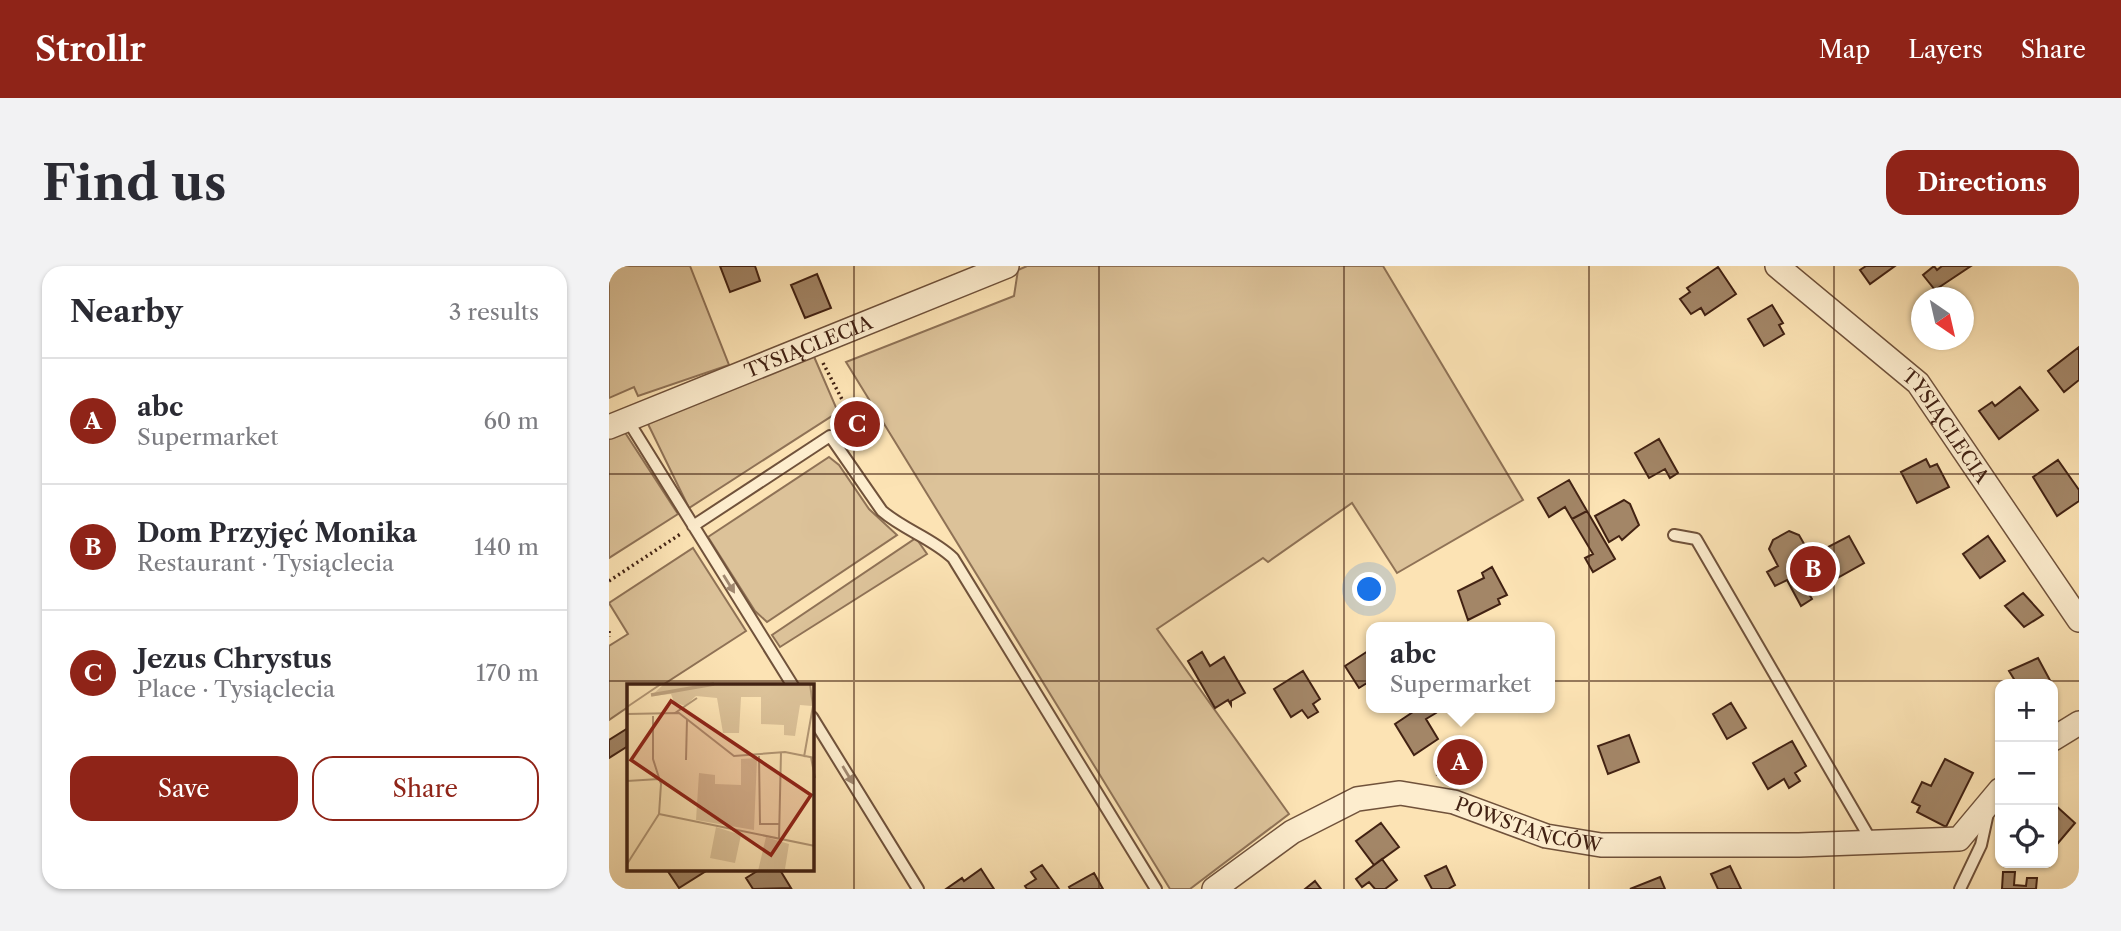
<!DOCTYPE html>
<html lang="en">
<head>
<meta charset="utf-8">
<style>
	:root { --surface:#fff; --page:#f2f2f3; --text:#2b2b33; --muted:#7c7c81; --line:#e1e1e2; --accent:#8f2418 }
	body { margin:0; font-family:"Libre Caslon Text",serif; background:var(--page); color:var(--text) }
	.controls { position:absolute; right:21px; bottom:21px; display:grid; overflow:hidden; border-radius:14px; box-shadow:0 2px 5px #0004 }
	.controls button { width:63px; height:63px; display:grid; place-items:center; padding:0; border:0; border-bottom:2px solid var(--line); background:var(--surface); color:var(--text); font:35px sans-serif }
	.compass { position:absolute; left:1302px; top:21px; width:63px; height:63px; border-radius:50%; background:var(--surface); box-shadow:0 2px 5px #0004; rotate:146deg }
	.you { position:absolute; left:761px; top:324px; width:24px; height:24px; margin:-18px; border:5px solid #fff; border-radius:50%; background:#1a73e8; box-shadow:0 0 0 10px #1a73e833 }
	.badge { display:grid; place-items:center; width:46px; height:46px; border-radius:50%; background:var(--accent); color:#fff; font-size:23px; font-weight:700 }
	.pin { position:absolute; translate:-50% -50%; border:4px solid #fff; box-shadow:0 2px 7px #0006 }
	.popup { position:absolute; left:757px; top:356px; width:189px; height:91px; box-sizing:border-box; display:grid; place-content:center; border-radius:14px; background:var(--surface); filter:drop-shadow(0 2px 5px #0005); font-size:23px; white-space:nowrap; color:var(--muted) }
	.popup b { font-size:26px; color:var(--text) }
	.popup::after { content:''; position:absolute; left:50%; top:100%; margin-left:-14px; border:14px solid transparent; border-top-color:var(--surface) }
	.list { margin:0; padding:0; list-style:none }
	h2 { display:flex; justify-content:space-between; align-items:center; height:91px; margin:0; padding:0 28px; font-size:30px }
	h2 small { font-size:23px; font-weight:400; color:var(--muted) }
	.list li { display:grid; grid-template-columns:46px 1fr auto; gap:21px; align-items:center; box-sizing:border-box; height:126px; padding:0 28px; border-top:2px solid var(--line) }
	.list b { display:block; font-size:26px; white-space:nowrap }
	.list p { margin:0; font-size:23px; white-space:nowrap; color:var(--muted) }
	.list em { font-size:23px; font-style:normal; color:var(--muted) }
	.actions { display:flex; gap:14px; padding:21px 28px }
	.actions a { flex:1; padding:16px 0; border:2px solid var(--accent); border-radius:21px; text-align:center; font-size:24px; color:var(--accent) }
	.actions .main { background:var(--accent); color:#fff }
	.icon { flex:none; width:38px; height:38px; fill:none; stroke:currentColor; stroke-width:2; stroke-linecap:round; stroke-linejoin:round }
	.map { position:relative; flex:none; width:1470px; height:623px; overflow:hidden; border-radius:21px }
	header { display:flex; align-items:center; gap:42px; box-sizing:border-box; height:98px; padding:0 35px; background:var(--accent); color:#fff }
	header strong { font-size:33px }
	nav { display:flex; gap:38px; margin-inline-start:auto; font-size:24px }
	.intro { display:flex; align-items:center; justify-content:space-between; box-sizing:border-box; height:168px; padding:0 42px }
	h1 { margin:0; font-size:49px }
	.button { padding:18px 32px; border-radius:21px; background:var(--accent); color:#fff; font-size:24px; font-weight:700 }
	main { display:flex; gap:42px; padding:0 42px }
	aside { flex:1; background:var(--surface); border-radius:21px; box-shadow:0 2px 5px #0004 }
	.map>svg:first-child { display:block }
	.green { fill:#dcc299; stroke:#8f7256; stroke-width:2 }
	.building { fill:#a38667; stroke:#422213; stroke-width:2 }
	.lines { fill:none; stroke-linecap:round; stroke-linejoin:round }
	.service-casing { stroke:#70523b; stroke-width:14 }
	.minor-casing { stroke:#70523b; stroke-width:26 }
	.path { stroke:#422213; stroke-width:3.5; stroke-dasharray:2 3.5; stroke-linecap:butt }
	.service { stroke:#fdedce; stroke-width:10 }
	.minor { stroke:#fdedce; stroke-width:23 }
	.oneway { fill:#a08870 }
	.grid { fill:none; stroke:#422213; stroke-width:2; stroke-opacity:0.55 }
	.labels { text-anchor:middle; dominant-baseline:central; stroke-width:5; stroke-linejoin:round; paint-order:stroke }
	.street-label { font-size:19px; fill:#422213; stroke:#fdedce }
	.inset-river { fill:none; stroke:#bda17d; stroke-width:3.5 }
	.inset-road { fill:none; stroke:#b29674; stroke-width:2 }
	.view { fill:#8f2418; fill-opacity:0.15; stroke:#8f2418; stroke-width:3.5 }
	.inset-edge { fill:none; stroke:#422213; stroke-width:3.5 }
</style>
</head>
<body>
<header>
<strong>Strollr</strong>
<nav><a>Map</a><a>Layers</a><a>Share</a></nav>
</header>
<div class="intro"><h1>Find us</h1><a class="button">Directions</a></div>
<main>
<aside>
<h2>Nearby<small>3 results</small></h2>
<ul class="list">
<li><span class="badge">A</span><div><b>abc</b><p>Supermarket</p></div><em>60 m</em></li>
<li><span class="badge">B</span><div><b>Dom Przyjęć Monika</b><p>Restaurant · Tysiąclecia</p></div><em>140 m</em></li>
<li><span class="badge">C</span><div><b>Jezus Chrystus</b><p>Place · Tysiąclecia</p></div><em>170 m</em></li>
</ul>
<div class="actions"><a class="main">Save</a><a>Share</a></div>
</aside>
<div class="map">
<svg width="1470" height="623" viewBox="0 0 1470 623">
	<rect width="100%" height="100%" fill="#fce3b4"/>
	<filter id="stains"><feTurbulence type="fractalNoise" baseFrequency=".00286" numOctaves="4"/><feColorMatrix values="0 0 0 0 .2 0 0 0 0 .09 0 0 0 0 .02 0 0 0 .5 -.17"/></filter>
	<radialGradient id="worn" r=".72"><stop offset=".6" stop-color="#630" stop-opacity="0"/><stop offset="1" stop-color="#630" stop-opacity=".3"/></radialGradient>
	<!-- green -->
	<path class="green" d="M0,0H81L120,99L29,130L25,121L0,132Z
		M418,0H774L914,234L788,307L743,237L659,296L654,292L548,363L680,548L581,623H561L237,96L405,30L409,4Z
		M203,86L229,146L80,242L38,156Z
		M15,165L69,248L0,292V172Z
		M220,191L230,199L260,243L288,269L158,356L146,345L99,271Z
		M307,272L318,288L171,381L163,369Z
		M84,282L137,365L52,420H19V441L0,454V380L19,368L0,337Z"/>
	<!-- building -->
	<path class="building" d="M111,0H146L151,15L121,26Z
		M1257,0H1286L1261,18L1251,4Z
		M1325,0L1328,4L1333,0H1362L1326,24L1314,9Z
		M1109,1L1127,28L1096,49L1092,42L1082,48L1071,33L1081,26L1078,22Z
		M208,8L222,42L196,52L182,19Z
		M1163,39L1174,57L1170,59L1175,68L1155,80L1139,53Z
		M1470,81V114L1455,126L1439,105Z
		M1411,121L1429,144L1390,173L1370,145L1383,136L1386,140Z
		M1050,173L1069,207L1061,212L1056,203L1040,212L1026,187Z
		M1317,193L1321,201L1328,198L1340,221L1308,237L1292,206Z
		M1449,194L1470,224V235L1448,250L1424,211Z
		M960,214L978,245L963,253L956,241L940,251L929,232Z
		M1015,234L1021,238L1030,259L1013,274L1010,270L1000,276L986,250Z
		M978,245L1006,293L984,306L976,292L984,288L963,253Z
		M1180,265L1190,269L1202,290L1240,270L1255,297L1200,328L1203,333L1192,340L1178,314L1166,320L1158,306L1169,300L1160,283L1164,274Z
		M1379,270L1396,295L1371,312L1354,288Z
		M883,301L898,329L889,333L891,338L859,354L849,325L875,312L873,307Z
		M1414,327L1434,349L1415,361L1396,340Z
		M759,385L762,389L761,423L758,417L750,422L736,400Z
		M593,386L601,400L615,391L636,427L622,435V439L619,434L606,442L579,395Z
		M1429,392L1443,418H1418L1416,415L1408,418L1400,405Z
		M694,405L711,433L704,438L709,446L699,452L693,444L682,451L665,423Z
		M1122,437L1137,462L1118,473L1104,448Z
		M824,442L827,447L817,453L829,473L805,489L786,458L810,442Z
		M19,462V480L0,492V474Z
		M1020,469L1030,496L999,508L989,480Z
		M1183,475L1197,500L1186,507L1191,515L1180,522L1175,513L1159,523L1144,497Z
		M853,480L871,484L863,518L828,509L833,485L844,488L846,483L852,485Z
		M1336,493L1364,507L1337,561L1308,546L1311,540L1303,536L1313,516L1322,520Z
		M1445,538L1466,557L1444,583V540Z
		M772,557L790,581L765,599L747,575Z
		M773,593L788,614L776,623H766L760,616L753,621L747,613Z
		M433,599L450,623H418L416,620L427,613L422,606Z
		M837,600L846,619L839,623H823L816,610Z
		M1121,600L1132,623H1109L1102,608Z
		M372,603L385,623H337L353,612L355,615Z
		M58,604H96L97,605L70,622Z
		M150,604H171L182,622L144,623L137,612Z
		M1394,606H1406L1405,619L1417,620L1418,612H1428L1427,623H1393Z
		M485,607L494,623H461L460,621Z
		M1051,611L1056,623H1021Z
		M706,615L712,623H696Z"/>
	<g class="lines">
		<!-- service casing -->
		<g class="service-casing">
			<path id="service" d="M18,153L184,420
				M84,260L221,170L273,245C295,264 323,272 344,292L547,623
				M1065,269L1087,273L1263,576
				M203,451L309,623
				M1351,623L1372,579L1379,547"/>
		</g>
		<!-- minor casing -->
		<g class="minor-casing">
			<g id="minor">
				<path id="s1" d="M1168,0L1309,117L1470,354"/>
				<path id="s2" d="M0,161L398,0"/>
				<path d="M1444,473L1470,457"/>
				<path id="s3" d="M605,623L683,566L748,533L791,527L845,536L937,570L992,579H1190L1350,573L1391,524"/>
			</g>
		</g>
		<!-- path -->
		<path class="path" d="M214,97L238,143
			M0,315L73,267
			M0,365V371"/>
		<!-- service -->
		<use href="#service" class="service"/>
		<!-- minor -->
		<use href="#minor" class="minor"/>
	</g>
	<!-- one-way arrows -->
	<defs><path id="oneway-solid" d="M-6-.8H1V-3.2L6.5 0L1 3.2V.8H-6Z" transform="scale(1.75)"/></defs>
	<g class="oneway">
		<use href="#oneway-solid" transform="translate(120 318) rotate(58)"/>
		<use href="#oneway-solid" transform="translate(239 509) rotate(59)"/>
	</g>
	<!-- grid -->
	<path class="grid" d="M245,0V623M490,0V623M735,0V623M980,0V623M1225,0V623M0,208H1470M0,415H1470"/>
	<g class="labels">
		<!-- street labels -->
		<g class="street-label">
			<text stroke="none"><textPath href="#s2" startOffset="215">TYSIĄCLECIA</textPath></text>
			<text stroke="none"><textPath href="#s1" startOffset="234">TYSIĄCLECIA</textPath></text>
			<text stroke="none"><textPath href="#s3" startOffset="346">POWSTAŃCÓW</textPath></text>
		</g>
	</g>
	<!-- overview -->
	<g transform="translate(18 418)">
		<rect width="187" height="187" fill="#fce3b4"/>
		<path d="M37,0H183L185,22L173,21L168,52L157,51V41L134,40V13H114L112,49H96L90,14L69,12L58,22L47,18L44,10L24,12ZM130,74L127,146L69,136L72,89L88,91V100L114,101V75ZM89,143L114,151L108,179L83,174ZM139,153L162,160L158,185L167,187H131Z" fill="#dcc299"/>
		<path class="inset-river" d="M24,11L87,0"/>
		<path class="inset-road" d="M0,23L34,0M48,29L70,14M0,30L52,29L107,72L158,68L188,74M132,72L133,140H152M177,73L186,22L183,0M184,73L188,94M59,76L60,35M0,97L32,95M32,130L188,162M152,155L154,68M0,180L32,130L34,100L26,75V32"/>
		<path class="view" d="M44,17L184,111L144,171L4,76Z"/>
		<rect width="187" height="187" class="inset-edge"/>
	</g>
	<rect width="100%" height="100%" filter="url(#stains)"/>
	<rect width="100%" height="100%" fill="url(#worn)"/>
</svg>
<div class="controls">
<button>+</button>
<button>−</button>
<button><svg class="icon" aria-label="locate" viewBox="0 0 24 24"><circle cx="12" cy="12" r="6"/><path d="M12 2v4M12 18v4M2 12h4M18 12h4"/></svg></button>
</div>
<svg class="compass" viewBox="-18 -18 36 36"><path d="M0-13l5 13h-10z" fill="#e53935"/><path d="M0 13l5-13h-10z" fill="#7c7c81"/></svg>
<div class="you"></div>
<div class="pin badge" style="left:851px;top:496px">A</div>
<div class="popup"><b>abc</b>Supermarket</div>
<div class="pin badge" style="left:1204px;top:303px">B</div>
<div class="pin badge" style="left:248px;top:158px">C</div>
</div>
</main>
</body>
</html>
